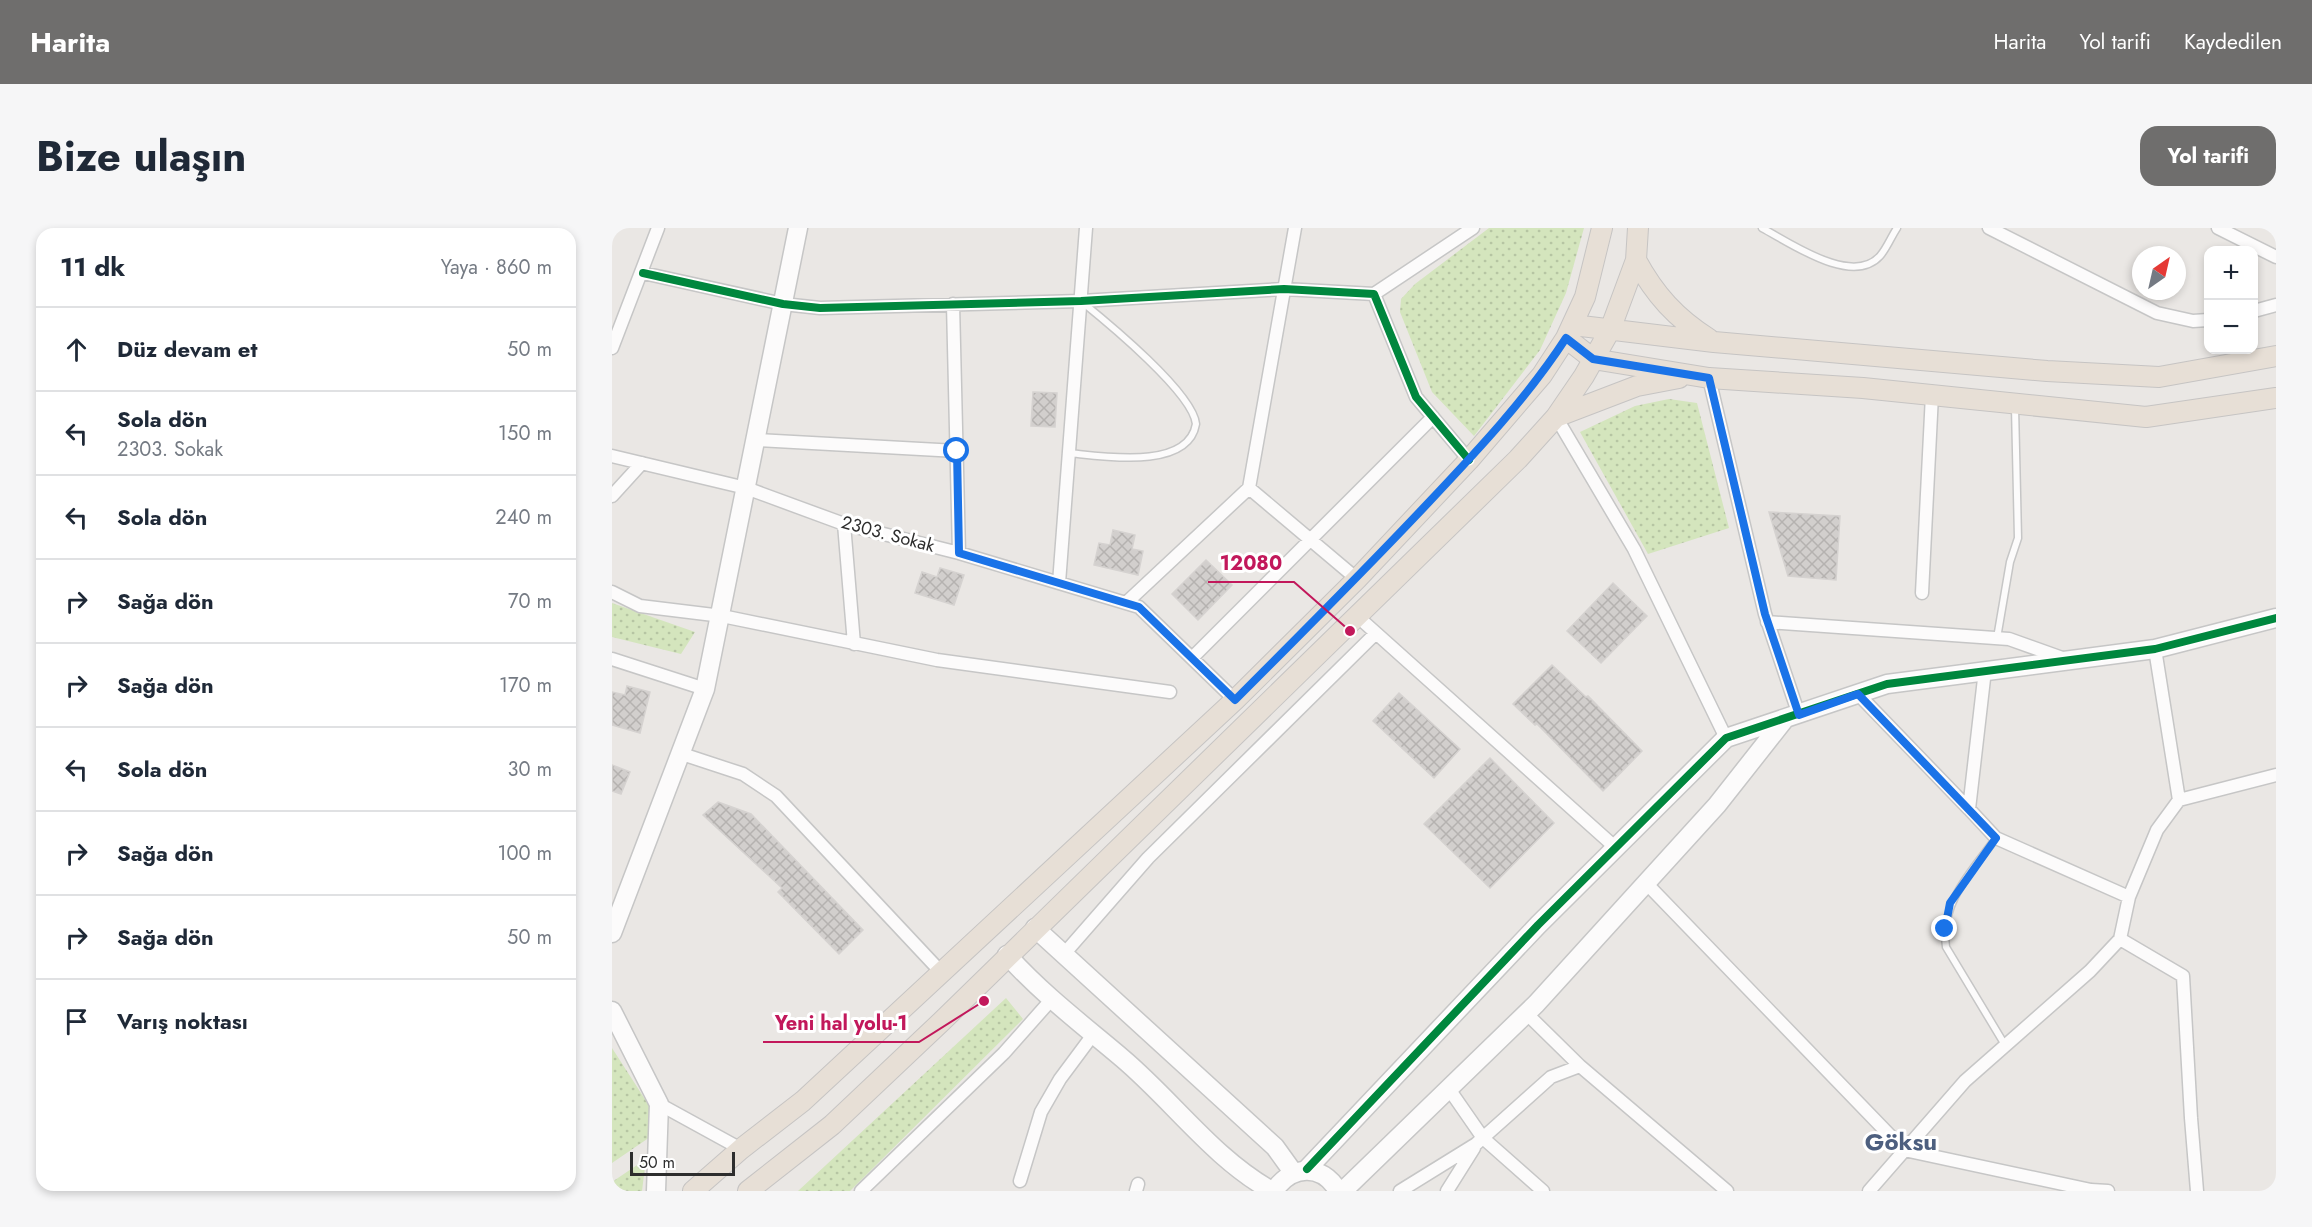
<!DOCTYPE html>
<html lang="tr">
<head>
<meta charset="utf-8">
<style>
	:root { --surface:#fff; --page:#f6f6f7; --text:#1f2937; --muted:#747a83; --line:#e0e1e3; --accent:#6f6e6d }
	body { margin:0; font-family:Jost,sans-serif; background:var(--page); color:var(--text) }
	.controls { position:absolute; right:18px; top:18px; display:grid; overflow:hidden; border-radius:12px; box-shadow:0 3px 9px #0003 }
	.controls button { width:54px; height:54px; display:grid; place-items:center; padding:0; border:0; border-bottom:2px solid var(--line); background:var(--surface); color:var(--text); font:30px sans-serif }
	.compass { position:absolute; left:1520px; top:18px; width:54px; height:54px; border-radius:50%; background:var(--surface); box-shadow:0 3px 9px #0003; rotate:34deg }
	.scale { position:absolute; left:18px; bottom:15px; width:105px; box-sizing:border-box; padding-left:6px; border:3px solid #2d2d2d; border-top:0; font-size:16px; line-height:21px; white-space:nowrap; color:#2d2d2d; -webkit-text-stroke:4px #fff; paint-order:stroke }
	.stop { position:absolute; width:18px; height:18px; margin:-14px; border:4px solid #1a73e8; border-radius:50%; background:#fff }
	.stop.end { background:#1a73e8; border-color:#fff; box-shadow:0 2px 6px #0008 }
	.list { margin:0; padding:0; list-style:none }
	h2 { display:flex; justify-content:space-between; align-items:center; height:78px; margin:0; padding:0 24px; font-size:26px }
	h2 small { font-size:20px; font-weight:400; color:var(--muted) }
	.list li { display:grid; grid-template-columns:39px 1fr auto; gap:18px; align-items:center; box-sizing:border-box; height:84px; padding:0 24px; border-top:2px solid var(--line) }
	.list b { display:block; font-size:22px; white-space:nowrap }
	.list p { margin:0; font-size:20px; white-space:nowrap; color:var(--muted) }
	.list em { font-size:20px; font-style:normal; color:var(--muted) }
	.icon { flex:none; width:33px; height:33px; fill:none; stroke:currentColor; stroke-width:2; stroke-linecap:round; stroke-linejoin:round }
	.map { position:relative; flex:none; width:1664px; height:963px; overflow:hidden; border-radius:18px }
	header { display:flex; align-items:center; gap:36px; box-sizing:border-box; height:84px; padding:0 30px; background:var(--accent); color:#fff }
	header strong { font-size:28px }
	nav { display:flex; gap:33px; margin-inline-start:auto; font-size:21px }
	.intro { display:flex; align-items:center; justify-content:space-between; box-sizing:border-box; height:144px; padding:0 36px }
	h1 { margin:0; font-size:42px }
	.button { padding:15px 27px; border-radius:18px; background:var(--accent); color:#fff; font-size:21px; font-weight:700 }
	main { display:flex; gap:36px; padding:0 36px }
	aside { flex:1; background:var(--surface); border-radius:18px; box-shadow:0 3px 9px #0003 }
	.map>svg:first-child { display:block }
	.green { fill:url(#green-dots) }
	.building { fill:url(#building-cross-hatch); stroke:#d5d2d0; stroke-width:1.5 }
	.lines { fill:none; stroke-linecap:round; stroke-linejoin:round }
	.lane-casing { stroke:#c6c6c6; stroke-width:9 }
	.street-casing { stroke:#c6c6c6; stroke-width:15 }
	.secondary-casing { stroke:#c6c6c6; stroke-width:21 }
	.primary-casing { stroke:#c6c4c3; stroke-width:22 }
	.lane { stroke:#fcfbfb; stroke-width:6 }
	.street { stroke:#fcfbfb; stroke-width:12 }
	.secondary { stroke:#fcfbfb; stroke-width:18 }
	.primary { stroke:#e7dfd6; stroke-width:20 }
	.cycleway-casing { stroke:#fff; stroke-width:11 }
	.cycleway { stroke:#00873e; stroke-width:8 }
	.route { stroke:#1a73e8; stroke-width:8 }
	.labels { text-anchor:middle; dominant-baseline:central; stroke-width:6; stroke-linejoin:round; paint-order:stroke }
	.street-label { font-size:18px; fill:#2d2d2d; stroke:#fff }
	.district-label { font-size:24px; font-weight:bold; fill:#4d5f7f; stroke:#fff }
	.leader { fill:none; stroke:#c2185b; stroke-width:2 }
	.callout-dot { fill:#c2185b; stroke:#fff; stroke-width:2 }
	.callout-label { font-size:20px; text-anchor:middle; font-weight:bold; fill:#c2185b; stroke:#fff; stroke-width:6; stroke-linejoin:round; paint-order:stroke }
</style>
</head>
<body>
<header>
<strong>Harita</strong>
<nav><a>Harita</a><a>Yol tarifi</a><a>Kaydedilen</a></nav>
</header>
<div class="intro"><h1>Bize ulaşın</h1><a class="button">Yol tarifi</a></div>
<main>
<aside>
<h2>11 dk<small>Yaya · 860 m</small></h2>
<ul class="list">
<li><svg class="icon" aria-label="ahead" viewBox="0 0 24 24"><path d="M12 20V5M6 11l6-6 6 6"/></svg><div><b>Düz devam et</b></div><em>50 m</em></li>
<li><svg class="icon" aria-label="left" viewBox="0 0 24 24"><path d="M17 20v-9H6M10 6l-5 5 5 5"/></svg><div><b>Sola dön</b><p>2303. Sokak</p></div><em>150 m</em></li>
<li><svg class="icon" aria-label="left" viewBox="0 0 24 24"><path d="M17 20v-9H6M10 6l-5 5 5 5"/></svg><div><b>Sola dön</b></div><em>240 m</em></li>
<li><svg class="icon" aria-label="right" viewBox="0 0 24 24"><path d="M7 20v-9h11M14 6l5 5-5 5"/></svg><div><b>Sağa dön</b></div><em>70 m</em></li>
<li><svg class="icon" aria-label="right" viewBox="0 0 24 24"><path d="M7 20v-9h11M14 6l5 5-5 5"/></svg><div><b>Sağa dön</b></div><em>170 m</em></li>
<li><svg class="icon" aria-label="left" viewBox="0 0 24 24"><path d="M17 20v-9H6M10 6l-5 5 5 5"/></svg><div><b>Sola dön</b></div><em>30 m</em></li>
<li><svg class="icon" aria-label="right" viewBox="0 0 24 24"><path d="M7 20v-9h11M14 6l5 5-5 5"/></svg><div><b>Sağa dön</b></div><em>100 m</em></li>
<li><svg class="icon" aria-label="right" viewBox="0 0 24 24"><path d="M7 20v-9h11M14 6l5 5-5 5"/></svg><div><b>Sağa dön</b></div><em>50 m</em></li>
<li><svg class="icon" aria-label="arrive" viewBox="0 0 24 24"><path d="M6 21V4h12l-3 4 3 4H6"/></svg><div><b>Varış noktası</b></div></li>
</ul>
</aside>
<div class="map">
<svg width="1664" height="963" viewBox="0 0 1664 963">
	<defs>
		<pattern id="green-dots" width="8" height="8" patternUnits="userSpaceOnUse" patternTransform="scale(1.5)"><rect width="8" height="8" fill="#d4e5bd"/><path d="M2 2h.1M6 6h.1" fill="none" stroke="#b6c5a3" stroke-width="1.8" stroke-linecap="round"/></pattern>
		<pattern id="building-cross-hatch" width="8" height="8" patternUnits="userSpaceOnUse" patternTransform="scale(1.5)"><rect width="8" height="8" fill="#d2cfcd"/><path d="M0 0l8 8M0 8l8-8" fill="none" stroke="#b5b2b0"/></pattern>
	</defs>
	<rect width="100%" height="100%" fill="#eae7e4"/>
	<!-- green -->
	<path class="green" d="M877,0H972L954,65L928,122L862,208L820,164L788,84L789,71L803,56Z
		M1057,171L1085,175L1117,300L1036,326L968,204L1023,178Z
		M0,375L83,404L69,426L0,409Z
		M394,770L411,791L238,963H186Z
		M0,820L38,879L41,907L0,935Z
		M34,931L30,963H0V954Z"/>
	<!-- building -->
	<path class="building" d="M421,164L445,165L443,199L419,198Z
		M1157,284L1228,288L1224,352L1176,348Z
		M501,302L523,307L520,321L531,323L526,347L482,337L487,315L498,317Z
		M594,332L620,357L586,392L560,366Z
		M328,340L352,347L342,377L303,365L310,344L325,349Z
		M1001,355L1035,388L989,435L955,403Z
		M940,437L974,469L976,468L1030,523L991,563L925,496L923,497L901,476Z
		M15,458L38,464L28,505L0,497V464L13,467Z
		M787,465L848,521L822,550L761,493Z
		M878,530L942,595L878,660L812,596Z
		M0,537L18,544L9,566L0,563Z
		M106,574L139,586L251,702L227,726L166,664L170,660L91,587Z"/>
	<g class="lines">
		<!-- lane casing -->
		<g class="lane-casing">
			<path id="lane" d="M1150,0C1177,14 1240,59 1268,28C1275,20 1279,9 1285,0
				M457,225C489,228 576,243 584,196C581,165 496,95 470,74
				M1385,410L1398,334L1406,310L1403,179
				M1384,610C1359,644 1328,675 1334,719L1393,817"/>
		</g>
		<!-- street casing -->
		<g class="street-casing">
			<path id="street" d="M1377,0L1545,85L1581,93L1596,92
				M1606,0L1664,29
				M31,45L171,76L208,80L469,73L672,61L762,66L804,169L857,232
				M762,66L861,0
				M341,76L347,325
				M1642,83L1664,77
				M0,120L46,0
				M1097,150L1153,386L1187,487
				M944,189L1022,321L1114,510
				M144,212L345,223
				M0,228L134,260L232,296L347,325L527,379L623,472
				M637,260L745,351
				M0,268L30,235
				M232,296L242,416
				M447,355L474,0
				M0,364L28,378L110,388L325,432L558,464
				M1310,365L1320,167
				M514,375L637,260L683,0
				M745,388L1004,620
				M1155,394L1397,411L1453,431
				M1543,421L1567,572
				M580,430L821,189
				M0,431L93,461
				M1373,442L1357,581L1384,610L1517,669
				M1246,466L1357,581
				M70,526L131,546L164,568L329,744
				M1034,655L1292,922L1479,962L1496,963
				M1508,711L1571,748L1579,890L1585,963
				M452,726L536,630L764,405
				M914,785L968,838
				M837,861L871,910L931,963
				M47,876L129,921
				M408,953L429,884L448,851L480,808
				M249,963L392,825L439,772
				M524,963L526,956
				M788,963L864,916L939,849L968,838L1115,963
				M835,963L862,920
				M1257,963L1353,853L1478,743L1508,711L1517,669L1545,602L1567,572L1664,547"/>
		</g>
		<!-- secondary casing -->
		<g class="secondary-casing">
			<path id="secondary" d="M423,700L663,919L681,944
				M0,705L93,461L186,0
				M395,727C430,766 471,797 510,830C561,873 602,931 660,963
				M0,783L47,876L44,963
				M695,941L926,697L1114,510L1275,456L1543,421L1664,390
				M662,963C679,937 710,935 726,963
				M731,963L924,776L1105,577L1172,492"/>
		</g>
		<!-- primary casing -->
		<g class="primary-casing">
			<path id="primary" d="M1024,32C1043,67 1064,90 1097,111
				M961,97L1102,114L1435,143L1547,149L1664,128
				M954,110L981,131L1097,150L1251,160L1534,189L1664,170
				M944,189L1025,158L1067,150
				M81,963L129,921L191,873L623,472L745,351L857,232L930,147L954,110L973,69L990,0
				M136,963L220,897L329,794L906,231L944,189L972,148L998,102L1024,32L1026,0"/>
		</g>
		<!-- lane -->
		<use href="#lane" class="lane"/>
		<!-- street -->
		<use href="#street" class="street"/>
		<!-- secondary -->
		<use href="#secondary" class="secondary"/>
		<!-- primary -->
		<use href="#primary" class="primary"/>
		<!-- cycleway casing -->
		<g class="cycleway-casing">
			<path id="cycleway" d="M31,45L171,76L208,80L469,73L672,61L762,66L804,169L857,232
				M695,941L926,697L1114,510L1275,456L1543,421L1664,390"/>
		</g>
		<!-- cycleway -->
		<use href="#cycleway" class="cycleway"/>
	</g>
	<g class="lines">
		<!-- route -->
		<path class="route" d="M345,223L347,325L527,379L623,472C689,406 754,341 817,274C866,222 915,170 954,110L981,131L1097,150L1153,386L1187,487L1246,466L1384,610L1338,675L1333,701"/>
	</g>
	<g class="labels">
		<!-- street labels -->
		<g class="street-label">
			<text transform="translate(276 306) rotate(15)">2303. Sokak</text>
		</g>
		<!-- district labels -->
		<g class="district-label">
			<text x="1289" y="913">Göksu</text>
		</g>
	</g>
	<!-- callouts -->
	<path class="leader" d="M738 403L682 354H596M372 773L307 814H151"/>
	<g class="callout-dot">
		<circle cx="738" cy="403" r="6"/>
		<circle cx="372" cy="773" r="6"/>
	</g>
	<g class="callout-label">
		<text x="639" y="342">12080</text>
		<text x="229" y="802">Yeni hal yolu-1</text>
	</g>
</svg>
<div class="controls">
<button>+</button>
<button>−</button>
</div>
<svg class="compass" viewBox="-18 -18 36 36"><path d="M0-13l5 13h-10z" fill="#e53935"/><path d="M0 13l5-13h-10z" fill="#747a83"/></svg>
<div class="scale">50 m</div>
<div class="stop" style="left:345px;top:223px"></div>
<div class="stop end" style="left:1333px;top:701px"></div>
</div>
</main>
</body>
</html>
